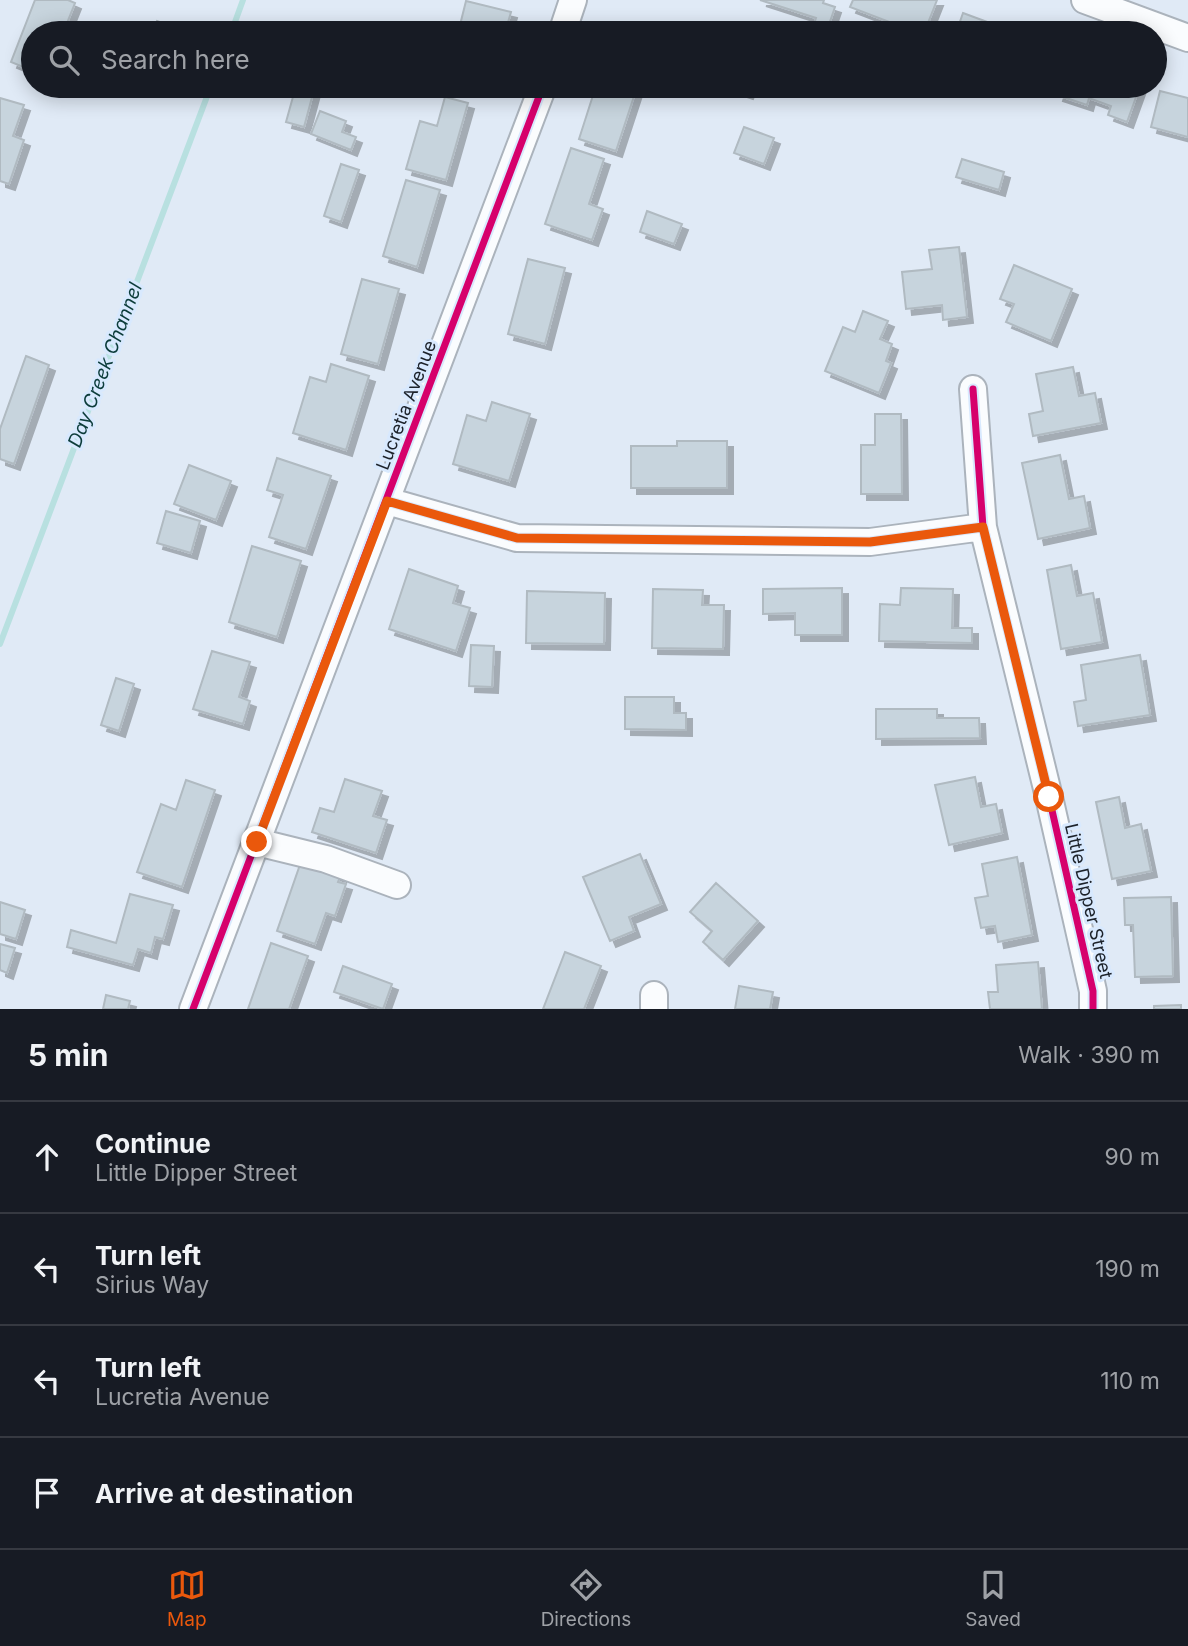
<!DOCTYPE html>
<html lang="en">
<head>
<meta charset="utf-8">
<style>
	:root { --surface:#171b24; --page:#20242c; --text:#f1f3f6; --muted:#9ea1a6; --line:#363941; --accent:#ea580c }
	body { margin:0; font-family:Inter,sans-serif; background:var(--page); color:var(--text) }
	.stop { position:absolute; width:21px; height:21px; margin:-16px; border:5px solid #ea580c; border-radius:50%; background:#fff }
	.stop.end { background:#ea580c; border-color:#fff; box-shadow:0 2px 7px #0008 }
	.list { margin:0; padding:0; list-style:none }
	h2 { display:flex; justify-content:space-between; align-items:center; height:91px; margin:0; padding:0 28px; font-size:30px }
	h2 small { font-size:23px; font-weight:400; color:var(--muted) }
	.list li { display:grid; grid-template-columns:46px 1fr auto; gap:21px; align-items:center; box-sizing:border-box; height:112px; padding:0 28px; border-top:2px solid var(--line) }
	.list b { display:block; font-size:26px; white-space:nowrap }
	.list p { margin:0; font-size:23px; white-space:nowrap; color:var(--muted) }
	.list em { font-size:23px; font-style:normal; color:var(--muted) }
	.icon { flex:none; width:38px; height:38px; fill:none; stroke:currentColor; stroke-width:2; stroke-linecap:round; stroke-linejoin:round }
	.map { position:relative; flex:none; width:1188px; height:1009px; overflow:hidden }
	.search { position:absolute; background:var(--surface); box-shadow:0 4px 18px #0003; left:21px; right:21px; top:21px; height:77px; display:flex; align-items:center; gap:18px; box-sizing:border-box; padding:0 24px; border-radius:38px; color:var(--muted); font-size:26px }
	.sheet { height:539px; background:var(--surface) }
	nav { display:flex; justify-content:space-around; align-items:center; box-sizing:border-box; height:98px; border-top:2px solid var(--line); background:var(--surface); font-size:19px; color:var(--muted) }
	nav a { display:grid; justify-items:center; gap:4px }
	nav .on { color:var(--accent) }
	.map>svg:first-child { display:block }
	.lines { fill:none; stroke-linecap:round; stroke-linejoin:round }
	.stream { stroke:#b8e0e0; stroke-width:6 }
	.building { fill:#c7d4dd; stroke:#b0bac1; stroke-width:2; filter:url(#shadow) }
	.minor-casing { stroke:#abb3bc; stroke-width:30 }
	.minor { stroke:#fafcfe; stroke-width:26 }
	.cycleway-casing { stroke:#d8e9fe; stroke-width:11 }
	.cycleway { stroke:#d6006c; stroke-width:7 }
	.route { stroke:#ea580c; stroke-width:9 }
	.labels { text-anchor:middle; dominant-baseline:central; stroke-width:6; stroke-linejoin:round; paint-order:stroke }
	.street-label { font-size:18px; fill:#1c222a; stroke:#d8e9fe }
	.water-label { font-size:19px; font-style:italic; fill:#0c3c3a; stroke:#d8e9fe }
</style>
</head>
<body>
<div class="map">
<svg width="1188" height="1009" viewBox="0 0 1188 1009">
	<defs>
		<filter id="shadow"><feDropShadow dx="6" dy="6" stdDeviation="0" flood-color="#0004"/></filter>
	</defs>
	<rect width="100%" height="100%" fill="#e0eaf6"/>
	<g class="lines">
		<!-- stream -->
		<path class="stream" d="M231,33L243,0
			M0,644L211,86"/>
	</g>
	<!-- building -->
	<path class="building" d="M35,0H68L75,3L63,33H33V71L11,62Z
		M760,0H824L823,3L835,7L826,33H811L816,18Z
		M853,0H937L924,33H918L850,7Z
		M466,1L511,12L505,33H458Z
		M963,13L1017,33H956Z
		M157,21L176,28L174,33H152Z
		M296,86H315L304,127L286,122Z
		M596,86L637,87L616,151L579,139Z
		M726,86H750L747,93Z
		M1060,86H1140L1127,122L1108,115L1111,106L1089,98L1087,105L1057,95Z
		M1160,91L1188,98V137L1151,127Z
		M445,97L468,103L446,180L406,169L420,121L437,126Z
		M0,98L24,105L13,136L24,140L9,184L0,181Z
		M320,111L346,121L342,132L356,137L351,150L311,134Z
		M744,127L774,138L764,164L734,153Z
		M571,148L604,159L589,204L603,209L592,240L545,224Z
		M962,159L1004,172L999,190L956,177Z
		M341,164L359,170L341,222L324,216Z
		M406,180L440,190L417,267L383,256Z
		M647,211L682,224L674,244L640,232Z
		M959,247L967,317L943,320L942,305L906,309L902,272L932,269L929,250Z
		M528,259L565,268L545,344L508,334Z
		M1014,265L1072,289L1051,341L1006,322L1014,304L1000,299Z
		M362,279L399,289L378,364L341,354Z
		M863,311L888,321L880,339L892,344L886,361L891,363L879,393L825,371L843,327L855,332Z
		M26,356L49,365L14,464L0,459V429Z
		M331,364L369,376L346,450L293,433L310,377L326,382Z
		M1073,367L1079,396L1095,393L1101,423L1033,436L1029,414L1043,411L1036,374Z
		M492,402L530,414L509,481L453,464L467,415L486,421Z
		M875,414H901L902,494H861V445H875Z
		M677,441H727V488H631V446H677Z
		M1060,455L1069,499L1084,496L1090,528L1038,539L1022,463Z
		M277,458L331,476L306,549L269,537L283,495L267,490Z
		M189,465L231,481L216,520L174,504Z
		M166,511L200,521L191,553L157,543Z
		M252,546L301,561L277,637L229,622Z
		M1071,565L1077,596L1093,593L1102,642L1061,649L1047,570Z
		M409,569L458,586L453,603L470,608L456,651L389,629Z
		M842,588V635H795V613L763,614V589Z
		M901,588L953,589L952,628H972V643L879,641L880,604L900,605Z
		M653,589L703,590L702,605H724L723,649L652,648Z
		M527,591L605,593L604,644L526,643Z
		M471,645L494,646L492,687L469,686Z
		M212,651L250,662L239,697L250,701L243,724L193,709Z
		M1140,655L1150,715L1078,726L1074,702L1086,700L1081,665Z
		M116,678L134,684L119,731L101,725Z
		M625,697H674V713H686V730L625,729Z
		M876,709H937V718H979L980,738L876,739Z
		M975,777L981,807L996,804L1002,833L949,845L935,785Z
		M345,779L382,791L373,816L387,820L376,853L312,832L320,808L334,812Z
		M186,780L215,790L182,887L137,872L161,804L176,810Z
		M1119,797L1125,828L1141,824L1151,871L1112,879L1096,802Z
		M640,854L661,904L629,917L634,931L610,941L583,877Z
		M303,856L343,869L338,882L346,884L335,916L326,913L315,944L277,931Z
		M1017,857L1032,935L998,942L995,926L981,928L975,898L988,896L982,864Z
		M716,883L758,921L723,960L703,942L712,931L690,912Z
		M130,894L173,905L163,939L155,937L151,953L138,949L133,965L67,947L71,930L116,943Z
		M1171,897L1173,976L1135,977L1133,925H1125L1124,898Z
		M0,902L25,910L16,939L0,934Z
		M271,943L308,956L289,1009H248Z
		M0,944L15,948L7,973L0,970Z
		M565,952L601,966L584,1009H543Z
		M1038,962L1042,1009H990L988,992H998L996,965Z
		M343,966L392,984L383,1009L334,992Z
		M739,986L773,992L770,1009H735Z
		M106,995L130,1001L128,1009H103Z
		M1181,1005V1009H1154V1006Z"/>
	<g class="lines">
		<!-- minor casing -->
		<g class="minor-casing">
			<path id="minor" d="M1085,0L1188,38
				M562,33L573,0
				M973,389L983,527L1049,797L1093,991V1009
				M387,501L517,538L870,542L983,527
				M257,842L326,859L397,885
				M654,995V1009
				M193,1009L543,86"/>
		</g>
		<!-- minor -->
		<use href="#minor" class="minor"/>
		<!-- cycleway casing -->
		<g class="cycleway-casing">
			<path id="cycleway" d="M973,389L983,527L1049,797L1093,991V1009
				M387,501L517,538L870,542L983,527
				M193,1009L543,86"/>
		</g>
		<!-- cycleway -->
		<use href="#cycleway" class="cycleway"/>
	</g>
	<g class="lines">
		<!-- route -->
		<path class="route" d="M257,842L387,501L517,538L870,542L983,527L1049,797"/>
	</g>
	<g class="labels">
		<!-- street labels -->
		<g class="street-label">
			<text transform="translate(406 405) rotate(-69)">Lucretia Avenue</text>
			<text transform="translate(1089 901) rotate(77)">Little Dipper Street</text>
		</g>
		<!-- water labels -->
		<g class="water-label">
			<text transform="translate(105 365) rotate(-69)">Day Creek Channel</text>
		</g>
	</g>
</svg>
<div class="stop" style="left:1049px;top:797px"></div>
<div class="stop end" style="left:257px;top:842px"></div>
<div class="search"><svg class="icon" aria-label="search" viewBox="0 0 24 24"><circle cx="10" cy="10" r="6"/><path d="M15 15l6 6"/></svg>Search here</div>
</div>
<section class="sheet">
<h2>5 min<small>Walk · 390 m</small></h2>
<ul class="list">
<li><svg class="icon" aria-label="ahead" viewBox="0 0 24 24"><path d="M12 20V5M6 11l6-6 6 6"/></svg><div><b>Continue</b><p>Little Dipper Street</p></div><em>90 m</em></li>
<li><svg class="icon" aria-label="left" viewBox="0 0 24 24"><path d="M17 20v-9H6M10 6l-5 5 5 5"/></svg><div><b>Turn left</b><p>Sirius Way</p></div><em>190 m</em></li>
<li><svg class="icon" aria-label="left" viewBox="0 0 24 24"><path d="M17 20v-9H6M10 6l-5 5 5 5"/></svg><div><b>Turn left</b><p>Lucretia Avenue</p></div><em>110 m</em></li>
<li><svg class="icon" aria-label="arrive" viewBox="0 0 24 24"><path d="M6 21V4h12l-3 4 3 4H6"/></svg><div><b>Arrive at destination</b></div></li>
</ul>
</section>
<nav>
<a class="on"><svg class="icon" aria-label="map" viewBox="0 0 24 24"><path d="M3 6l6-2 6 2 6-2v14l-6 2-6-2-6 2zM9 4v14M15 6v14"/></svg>Map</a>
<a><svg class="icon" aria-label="directions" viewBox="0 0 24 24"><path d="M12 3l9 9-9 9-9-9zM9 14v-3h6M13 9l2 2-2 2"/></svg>Directions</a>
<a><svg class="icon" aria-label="saved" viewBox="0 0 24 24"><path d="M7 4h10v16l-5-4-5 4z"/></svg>Saved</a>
</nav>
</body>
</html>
